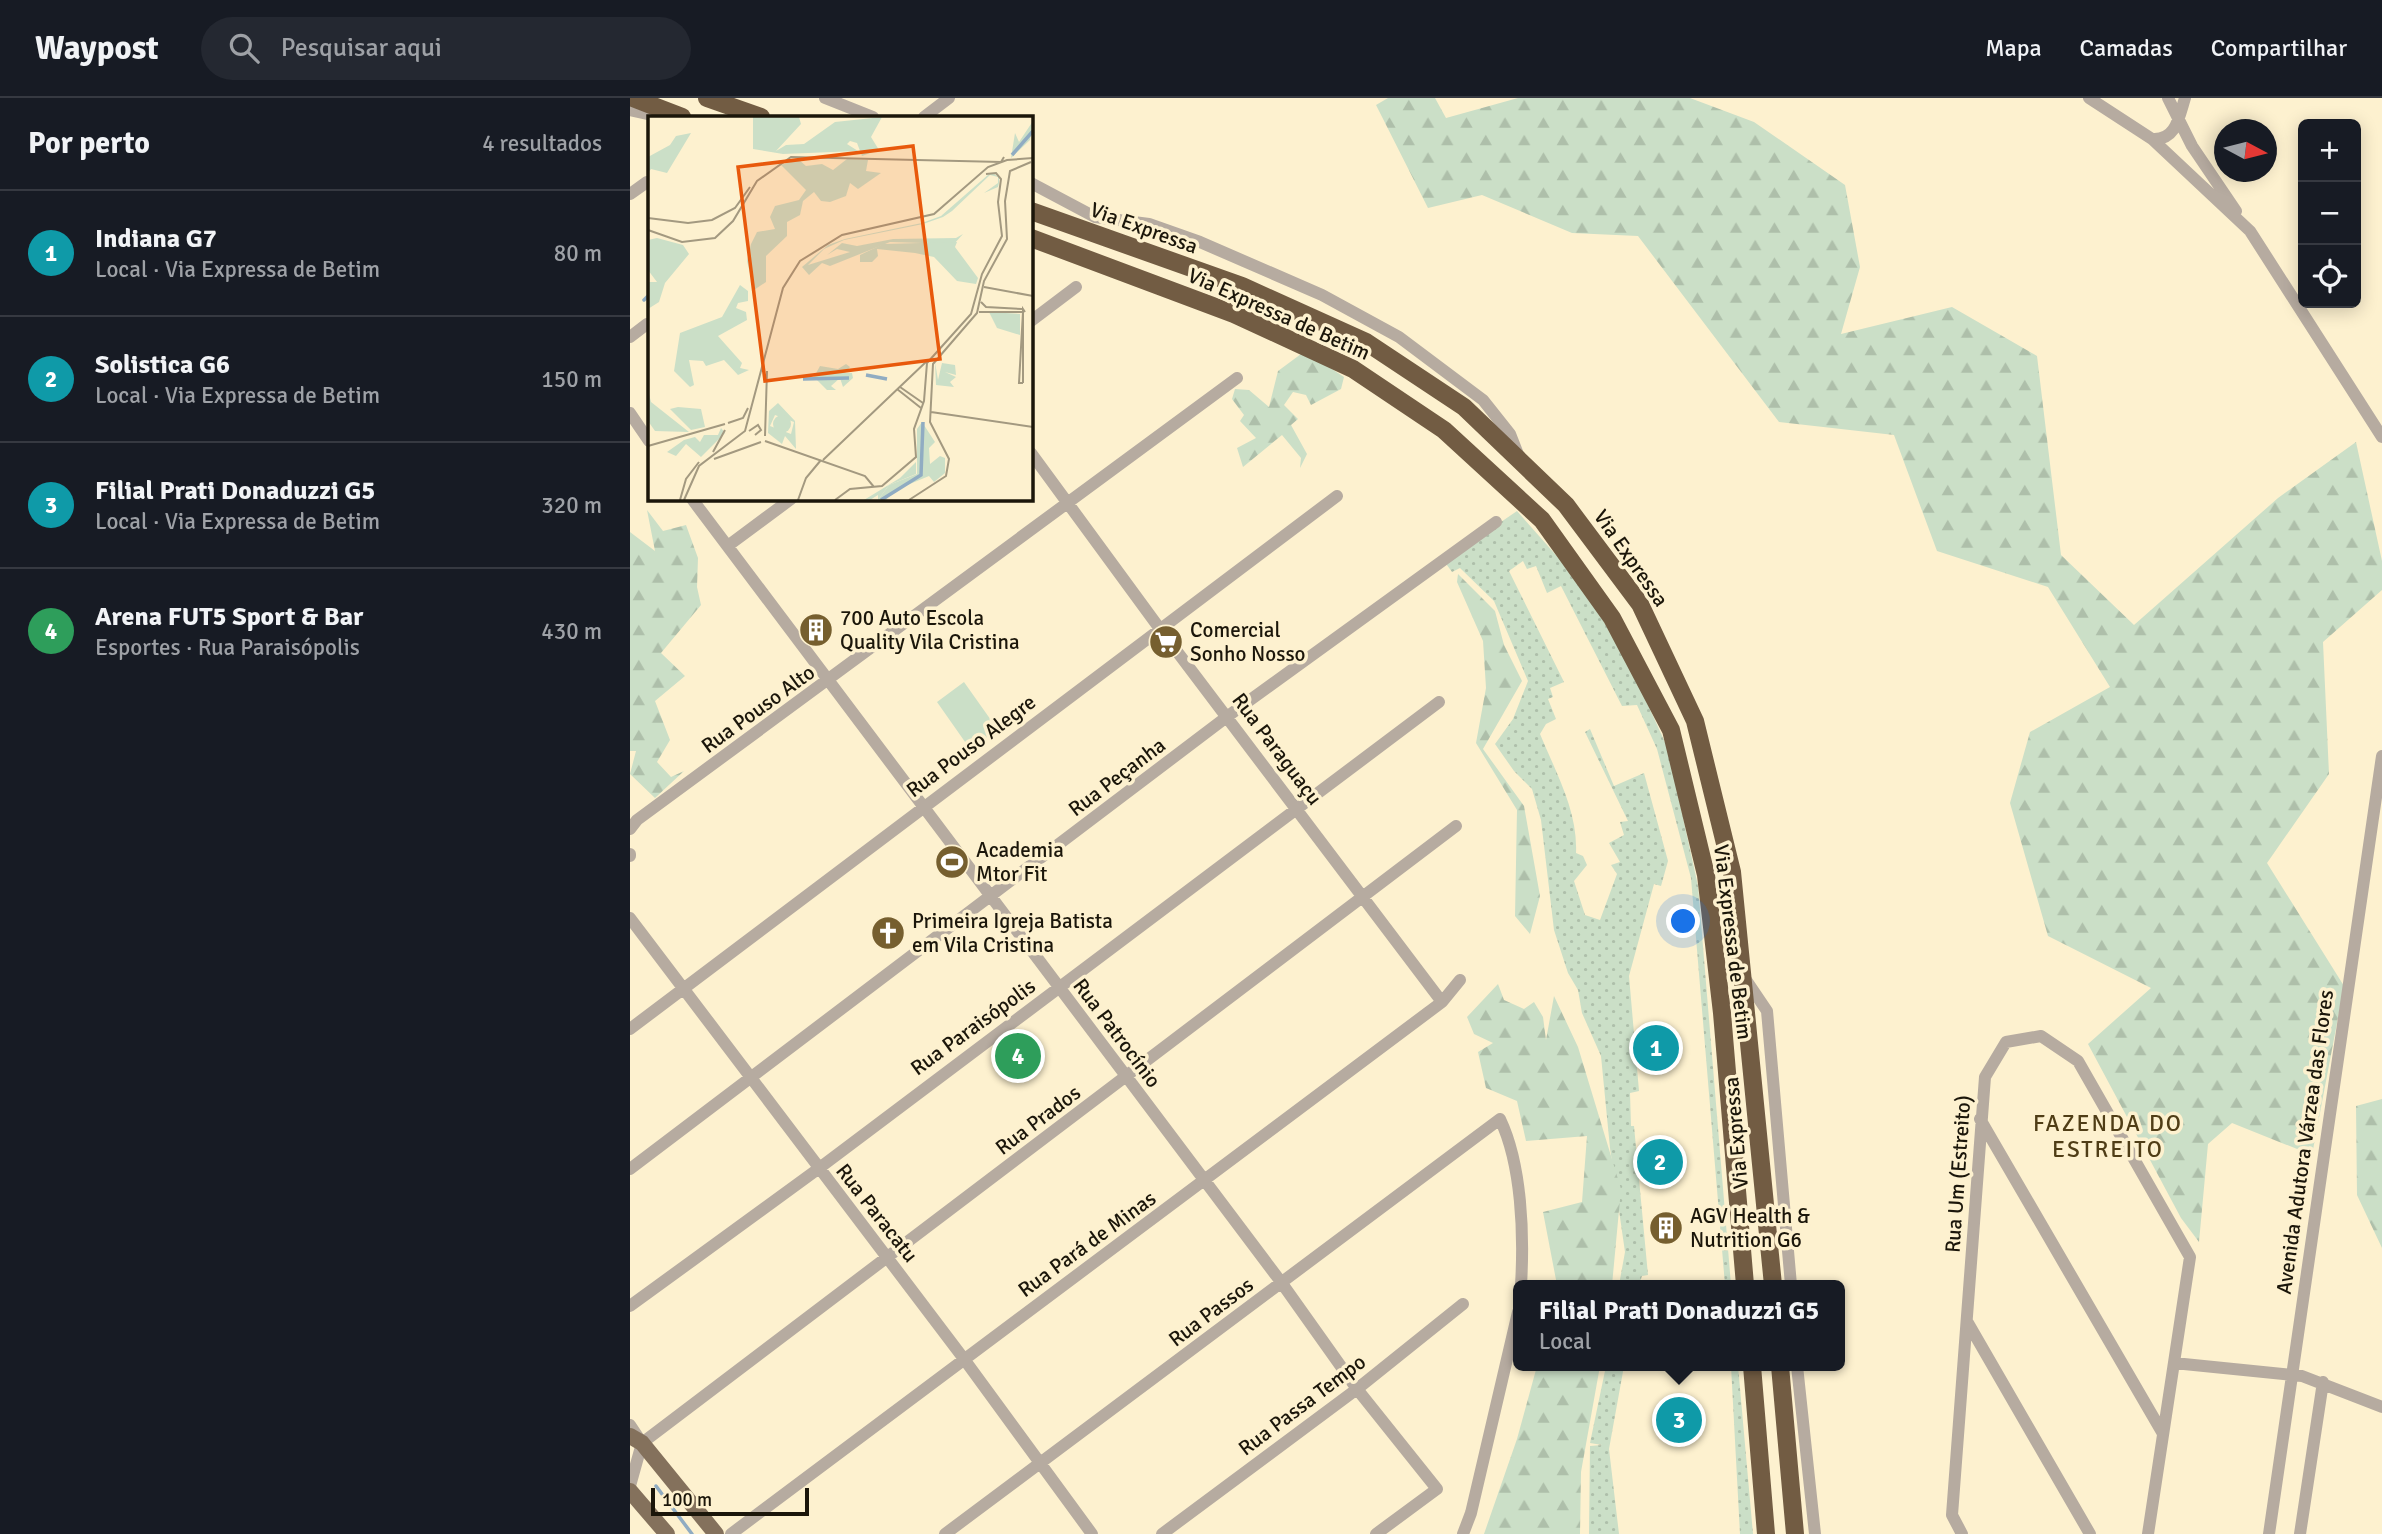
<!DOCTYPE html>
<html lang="pt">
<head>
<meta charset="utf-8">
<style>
	:root { --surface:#171b24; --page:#242831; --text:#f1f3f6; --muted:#9ea1a6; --line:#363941; --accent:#8c9099 }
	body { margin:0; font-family:Signika,sans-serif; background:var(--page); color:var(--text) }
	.controls { position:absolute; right:21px; top:21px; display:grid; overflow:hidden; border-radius:10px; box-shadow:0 4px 18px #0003 }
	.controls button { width:63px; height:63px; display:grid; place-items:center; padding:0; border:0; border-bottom:2px solid var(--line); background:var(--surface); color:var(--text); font:35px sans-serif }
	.compass { position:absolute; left:1584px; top:21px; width:63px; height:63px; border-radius:50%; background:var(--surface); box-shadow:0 4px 18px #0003; rotate:97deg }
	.scale { position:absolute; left:21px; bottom:18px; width:158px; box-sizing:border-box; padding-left:7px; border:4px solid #1b160a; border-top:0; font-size:19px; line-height:24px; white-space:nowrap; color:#1b160a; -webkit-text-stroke:5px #fdf1cf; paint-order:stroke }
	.you { position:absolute; left:1054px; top:824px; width:24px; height:24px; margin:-18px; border:5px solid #fff; border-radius:50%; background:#1a73e8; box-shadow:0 0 0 10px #1a73e833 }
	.badge { display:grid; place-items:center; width:46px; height:46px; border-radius:50%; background:var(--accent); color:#fff; font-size:23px; font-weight:700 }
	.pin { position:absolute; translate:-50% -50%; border:4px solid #fff; box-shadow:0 2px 7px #0006 }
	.popup { position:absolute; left:883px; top:1182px; width:332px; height:91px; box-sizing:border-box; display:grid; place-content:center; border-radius:10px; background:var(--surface); filter:drop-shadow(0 2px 5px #0005); font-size:23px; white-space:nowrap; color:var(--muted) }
	.popup b { font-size:26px; color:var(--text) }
	.popup::after { content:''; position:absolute; left:50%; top:100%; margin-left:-14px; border:14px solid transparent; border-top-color:var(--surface) }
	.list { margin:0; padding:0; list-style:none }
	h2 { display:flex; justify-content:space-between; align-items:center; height:91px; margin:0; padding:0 28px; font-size:30px }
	h2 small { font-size:23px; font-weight:400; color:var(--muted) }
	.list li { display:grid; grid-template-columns:46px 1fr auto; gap:21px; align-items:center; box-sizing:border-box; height:126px; padding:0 28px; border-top:2px solid var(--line) }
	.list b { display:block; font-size:26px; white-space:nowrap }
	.list p { margin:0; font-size:23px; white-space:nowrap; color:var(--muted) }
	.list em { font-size:23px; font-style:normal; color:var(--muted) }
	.icon { flex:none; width:38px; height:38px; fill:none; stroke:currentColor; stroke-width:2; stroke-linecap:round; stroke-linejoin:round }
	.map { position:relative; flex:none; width:1752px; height:1436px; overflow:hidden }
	header { display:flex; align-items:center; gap:42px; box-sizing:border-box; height:98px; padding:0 35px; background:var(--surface); border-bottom:2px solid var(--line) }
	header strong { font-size:33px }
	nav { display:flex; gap:38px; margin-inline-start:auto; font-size:24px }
	.search { width:490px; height:63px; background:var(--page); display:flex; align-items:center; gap:18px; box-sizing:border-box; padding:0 24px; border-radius:38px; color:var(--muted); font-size:26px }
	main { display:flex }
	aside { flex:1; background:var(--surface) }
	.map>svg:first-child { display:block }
	.grass { fill:url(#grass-dots) }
	.forest { fill:url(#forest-firs) }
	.pitch { fill:#cbdfc7 }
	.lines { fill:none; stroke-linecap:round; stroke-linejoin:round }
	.stream { stroke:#90acc2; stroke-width:3.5 }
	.minor { stroke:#b6aba0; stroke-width:12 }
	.major { stroke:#84715c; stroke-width:16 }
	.highway { stroke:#725c43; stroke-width:18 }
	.labels { text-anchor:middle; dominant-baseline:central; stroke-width:7; stroke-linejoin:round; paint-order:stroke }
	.street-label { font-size:21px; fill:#1b160a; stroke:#fdf1cf }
	.poi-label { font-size:21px; fill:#1b160a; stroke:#fdf1cf; text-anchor:start }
	.neighbourhood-label { font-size:23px; letter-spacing:2px; fill:#4f3d16; stroke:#fdf1cf }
	.inset-river { fill:none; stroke:#90acc2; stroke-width:3.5 }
	.inset-road { fill:none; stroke:#a39980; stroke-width:2 }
	.view { fill:#e8590c; fill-opacity:0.15; stroke:#e8590c; stroke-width:3.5 }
	.inset-edge { fill:none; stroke:#1b160a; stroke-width:3.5 }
</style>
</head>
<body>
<header>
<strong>Waypost</strong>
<div class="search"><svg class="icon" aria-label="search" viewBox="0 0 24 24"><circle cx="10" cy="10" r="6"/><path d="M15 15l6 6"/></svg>Pesquisar aqui</div>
<nav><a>Mapa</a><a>Camadas</a><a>Compartilhar</a></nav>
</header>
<main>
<aside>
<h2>Por perto<small>4 resultados</small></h2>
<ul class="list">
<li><span class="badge" style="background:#0f9aa8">1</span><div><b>Indiana G7</b><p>Local · Via Expressa de Betim</p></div><em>80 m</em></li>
<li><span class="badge" style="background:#0f9aa8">2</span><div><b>Solistica G6</b><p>Local · Via Expressa de Betim</p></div><em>150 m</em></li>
<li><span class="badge" style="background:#0f9aa8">3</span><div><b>Filial Prati Donaduzzi G5</b><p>Local · Via Expressa de Betim</p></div><em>320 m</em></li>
<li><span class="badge" style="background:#2e9e5b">4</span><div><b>Arena FUT5 Sport &amp; Bar</b><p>Esportes · Rua Paraisópolis</p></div><em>430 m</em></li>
</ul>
</aside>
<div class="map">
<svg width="1752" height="1436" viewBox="0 0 1752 1436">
	<defs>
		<pattern id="grass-dots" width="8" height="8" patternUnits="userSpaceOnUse" patternTransform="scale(1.75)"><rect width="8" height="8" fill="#cbdfc7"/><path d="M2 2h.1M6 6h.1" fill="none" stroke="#aebfaa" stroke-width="1.8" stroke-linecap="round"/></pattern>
		<pattern id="forest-firs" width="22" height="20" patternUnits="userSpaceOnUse" patternTransform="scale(1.75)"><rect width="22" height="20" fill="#cbdfc7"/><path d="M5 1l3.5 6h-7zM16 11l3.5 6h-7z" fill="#aebfaa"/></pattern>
	</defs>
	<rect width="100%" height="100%" fill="#fdf1cf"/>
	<!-- grass -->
	<path class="grass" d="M887,413L956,491L1009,587L1038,651L1068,788L1101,1187H1095L1061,780L1027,651L1007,607L992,608L931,488L917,495L906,468L897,471L893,463L879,473L934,584L920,590L923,599L918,601L926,621L916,626L910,636C926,675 948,713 946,755L953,758L957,767L944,783L955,817L970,822L987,776L981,767L990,764L979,745L994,737L990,724L998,723L955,634L960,631L984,688L1014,675L1038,763L1031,788L1024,786L999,878L1009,993L1000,995L1001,1028H1004L1018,1177L1012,1178L1009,1187H989L995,1154L980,1050L971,958L952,915L948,892L938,875L924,832L911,722L902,691L884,673L865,646L883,621L898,583L864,503L830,470L822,474L814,463Z
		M976,1268H994L979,1351L989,1436H959L960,1348L972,1347L960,1345Z
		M1101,1268H1108L1123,1436H1110Z"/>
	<!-- forest -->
	<path class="forest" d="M758,0H805L816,20L888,0H1060L1124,24L1215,87L1230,169L1211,236L1322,209L1407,258L1431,457L1504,527L1648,400L1726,344L1752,463V492L1693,544L1699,676L1637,765L1714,888L1682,1057L1602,1025L1578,1046L1569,1144L1551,1120L1458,946L1521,890L1418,838L1380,705L1400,634L1480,589L1418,489L1307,453L1264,337L1149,324L1008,138L942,135L852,97L798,110L746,7Z
		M671,256L687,261L714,279L711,291L681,307L676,297L663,294L654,307L668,321L661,327L677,356L670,370L671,360L652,337L613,369L607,350L626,340L610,323L614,317L602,301L605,291L619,292L639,309L648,273Z
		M17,412L33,433L56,427L68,460L67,489L71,507L31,555L55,578L25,603L40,642L27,664L41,679L54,673L25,700L0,676L6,653H0V434L25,453Z
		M828,476L865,513L874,547L892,583L853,651L894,708L910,798L900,836L885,818L887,712L846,645L856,590L853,543L827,484Z
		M868,886L874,902L894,911L904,904L913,919L916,942L924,898L948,949L991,1091L982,1187H927L913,1114L952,1104L957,1038L896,1043L887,1003L856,990L848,954L863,945L844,936L837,919Z
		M1752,1001V1150L1727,1097L1726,1008Z
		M907,1268H970L951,1374L950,1436H854L887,1341Z"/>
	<!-- pitch -->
	<path class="pitch" d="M334,584L368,632L340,651L307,604Z
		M389,932L413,965L388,983L364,950Z"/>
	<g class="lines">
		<!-- stream -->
		<path class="stream" d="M14,202L19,197
			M26,1388L62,1436"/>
		<!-- minor -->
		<path class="minor" d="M195,0L243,19
			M1459,0L1522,41L1620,133L1752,339
			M1538,0L1562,48L1606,113
			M0,12L31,19
			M294,19L319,0
			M1522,41C1546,43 1549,19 1555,0
			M401,85L465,119L519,126L570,144L692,197L769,239L853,302L880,336L889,359
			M0,96L17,84
			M401,223L446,189
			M0,239L17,226
			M0,315L19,343
			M401,355L530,531L812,904
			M62,401L651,1184L727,1291L807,1391L746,1436
			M99,447L161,401
			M0,731L7,722L607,280
			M0,756V758
			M0,820L334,1261L462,1436
			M1114,879L1137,913L1161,1187
			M0,931L707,398
			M1350,1021L1532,1334
			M0,1071L598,618L866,424
			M0,1208L188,1071L809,604
			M1338,1225L1460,1436
			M1544,1265L1672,1278L1752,1309
			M1167,1268L1185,1436
			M0,1327L12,1345
			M12,1345L826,728
			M0,1388L12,1345
			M101,1436L812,904L830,882
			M315,1436L870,1021C892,1067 894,1137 891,1187
			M532,1436L727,1291L833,1206
			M833,1436L841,1415L888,1214
			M1332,1436L1322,1417L1355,979L1376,944L1411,938L1448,963L1560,1159L1518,1436
			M1639,1436L1752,658
			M1670,1436L1693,1284"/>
		<!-- major -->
		<path class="major" d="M0,1338L12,1345L86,1436
			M0,1393L37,1436"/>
		<!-- highway -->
		<path class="highway" d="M3,0L52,19
			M77,0L131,19
			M401,113L612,188L736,244L834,309L936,407L1010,506L1065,623L1102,774L1143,1187
			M401,140L604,216L723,271L814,332L912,422L982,520L1041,632L1076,777L1092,915L1115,1187
			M1122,1268L1136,1436
			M1150,1268L1165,1436"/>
	</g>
	<!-- icons -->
	<defs>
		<g id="building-disc" transform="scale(1.75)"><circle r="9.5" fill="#765f2f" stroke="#fdf1cf"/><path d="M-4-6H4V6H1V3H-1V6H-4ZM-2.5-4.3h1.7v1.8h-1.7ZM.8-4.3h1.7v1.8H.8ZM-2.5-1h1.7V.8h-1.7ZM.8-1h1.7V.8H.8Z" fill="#fff"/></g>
		<g id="supermarket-disc" transform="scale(1.75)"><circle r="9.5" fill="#765f2f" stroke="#fdf1cf"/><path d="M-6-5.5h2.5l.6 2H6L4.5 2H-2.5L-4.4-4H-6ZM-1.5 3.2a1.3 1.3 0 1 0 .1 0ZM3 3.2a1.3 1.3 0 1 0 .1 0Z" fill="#fff"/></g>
		<g id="stadium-disc" transform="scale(1.75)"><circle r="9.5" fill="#765f2f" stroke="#fdf1cf"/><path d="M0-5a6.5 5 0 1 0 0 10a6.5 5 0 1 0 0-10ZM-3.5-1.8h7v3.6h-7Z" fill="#fff"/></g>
		<g id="church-disc" transform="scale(1.75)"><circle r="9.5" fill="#765f2f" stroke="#fdf1cf"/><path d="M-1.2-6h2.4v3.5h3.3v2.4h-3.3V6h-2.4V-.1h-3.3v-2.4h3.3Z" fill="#fff"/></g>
	</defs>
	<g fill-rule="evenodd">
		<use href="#building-disc" x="186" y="532"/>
		<use href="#supermarket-disc" x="536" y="544"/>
		<use href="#stadium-disc" x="322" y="764"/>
		<use href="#church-disc" x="258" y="835"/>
		<use href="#building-disc" x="1036" y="1130"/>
	</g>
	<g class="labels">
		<!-- street labels -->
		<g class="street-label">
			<text transform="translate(514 130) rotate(20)">Via Expressa</text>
			<text transform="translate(649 216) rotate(24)">Via Expressa de Betim</text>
			<text transform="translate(1001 460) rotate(55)">Via Expressa</text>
			<text transform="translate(128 611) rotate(-36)">Rua Pouso Alto</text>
			<text transform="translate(341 648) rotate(-37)">Rua Pouso Alegre</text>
			<text transform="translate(647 651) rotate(53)">Rua Paraguaçu</text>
			<text transform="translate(487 679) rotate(-37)">Rua Peçanha</text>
			<text transform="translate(1103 844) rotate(83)">Via Expressa de Betim</text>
			<text transform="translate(343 929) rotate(-36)">Rua Paraisópolis</text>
			<text transform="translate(487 935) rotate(53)">Rua Patrocínio</text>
			<text transform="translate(408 1022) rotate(-37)">Rua Prados</text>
			<text transform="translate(1106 1035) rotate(-95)">Via Expressa</text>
			<text transform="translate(1675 1044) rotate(-82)">Avenida Adutora Várzea das Flores</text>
			<text transform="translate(1328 1076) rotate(-86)">Rua Um (Estreito)</text>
			<text transform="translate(247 1115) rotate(52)">Rua Paracatu</text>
			<text transform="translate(457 1146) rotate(-36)">Rua Pará de Minas</text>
			<text transform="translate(581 1214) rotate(-37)">Rua Passos</text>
			<text transform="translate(672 1307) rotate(-37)">Rua Passa Tempo</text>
		</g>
		<!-- poi labels -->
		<g class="poi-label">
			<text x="210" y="520">700 Auto Escola<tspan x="210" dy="24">Quality Vila Cristina</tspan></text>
			<text x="560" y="532">Comercial<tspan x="560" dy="24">Sonho Nosso</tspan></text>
			<text x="346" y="752">Academia<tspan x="346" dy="24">Mtor Fit</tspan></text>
			<text x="282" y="823">Primeira Igreja Batista<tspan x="282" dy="24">em Vila Cristina</tspan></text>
			<text x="1060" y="1118">AGV Health &amp;<tspan x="1060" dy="24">Nutrition G6</tspan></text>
		</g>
		<!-- neighbourhood labels -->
		<g class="neighbourhood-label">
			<text x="1478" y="1025">FAZENDA DO<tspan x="1478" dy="26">ESTREITO</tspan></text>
		</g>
	</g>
	<!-- overview -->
	<g transform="translate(18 18)">
		<rect width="385" height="385" fill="#fdf1cf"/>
		<path d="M341,58H346L351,61V67L350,71L336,77L350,67V61L342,59L304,95L295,101L275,108L196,124L176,133L160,149L202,136L189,133L179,139L194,127L209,130L245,123L308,122L315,118L306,128L242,126L182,150L174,147L161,159L154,151L180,129L197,123L274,107L293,100ZM130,287L147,305L148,333L137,320L134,328L120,317L121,295ZM127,299L146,306L143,318L122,310ZM30,291L53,293L57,311L43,314L22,293ZM268,346V358L241,369L230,384V379L222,384H216L252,362Z" fill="#cbdfc7" fill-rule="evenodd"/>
		<path d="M105,1H151L153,8L128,35L138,29L156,28L187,6L234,1L223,21L231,34L214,40L209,27L202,25L199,28L210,35L135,38L105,33ZM385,5L382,24L363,42L367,17L371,26ZM43,17L19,57L3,53L0,57V41L22,29L28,20ZM150,43L158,50L174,48L185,54L199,43L220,44L218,55L233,57L210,73L202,67L198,80L182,86L173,85L166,76L155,85L152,99L139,106V120L118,140V166L106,174L99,145L103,128L109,116L127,113L122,101L127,90L151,84L158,74L133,49ZM9,122L35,129L41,138L17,167L11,186L0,193V166H9L0,154V124ZM309,126L307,131L330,162L328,168L309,165L286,141L267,137L229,133L230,140L224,146H212V139L235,128ZM92,169L100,175V185L90,187L88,192L98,196L99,204L70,220L94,247L92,252L101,254L90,259L76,244L58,250L55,245L41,244L46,269L42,271L26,255L32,217L74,201ZM341,196L372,198V219L349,212ZM287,246L290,264L294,247L307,249L308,259L297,256L308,261L302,266L306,271L288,269ZM198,248L202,251L197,257H204L205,262L195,271L192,262L183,270L188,274H179L166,261L172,250L190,253ZM0,274L3,286L41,316L7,315L0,305ZM274,306L287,326L281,332L282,348L292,340L297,342V357L286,366L281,360L245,375L238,384H230L241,369L269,358V313ZM73,312L77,317L53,341L38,328L28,340L19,336L36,324L47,321L52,326L56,319H70Z" fill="#cbdfc7"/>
		<path d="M125 308a9 9 0 1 1 18 0a9 9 0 1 1-18 0Z" fill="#cbdfc7"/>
		<path class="inset-river" d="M364,39L385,15M218,259L239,263M155,263L201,262M233,384L273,359L275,306"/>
		<path class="inset-road" d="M0,102L40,107L64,104L87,92L102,71M0,114L34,126L67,122L85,105L109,65L143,41L353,46L356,41M336,171L385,180M333,186L338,191L374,193M331,196H375M375,196L371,267H375M375,267V193L377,196M252,271L275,287M249,273L273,292M283,296L385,311M80,307L95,302L100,292M101,315L110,309L113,314L107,319M117,320L119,255M117,325L217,360L226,371M0,330L77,308M65,336L77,314M66,343L113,326M175,344L280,244M32,384L38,363L51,346M36,384L51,350L97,315L135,172L152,145L194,119L286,98L340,51L359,44L385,42M150,384L158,362L173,344M187,384L202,373L234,370L268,341L266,313L276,285L279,247L323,198L334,158L354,120L350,86L353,63L348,57L338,58M261,384L298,360L301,343L282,306L285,248L329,197L336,165L359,123L357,85L362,55L383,46"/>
		<path class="view" d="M265,30L292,243L117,265L90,51Z"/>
		<rect width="385" height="385" class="inset-edge"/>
	</g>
</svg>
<div class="controls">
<button>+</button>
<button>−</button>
<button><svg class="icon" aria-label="locate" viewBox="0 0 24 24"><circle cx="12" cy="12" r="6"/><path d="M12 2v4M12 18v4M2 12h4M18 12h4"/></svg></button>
</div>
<svg class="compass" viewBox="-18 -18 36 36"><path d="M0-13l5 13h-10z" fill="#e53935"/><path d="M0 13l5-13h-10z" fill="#9ea1a6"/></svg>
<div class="scale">100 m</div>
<div class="you"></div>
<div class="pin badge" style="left:1026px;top:950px;background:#0f9aa8">1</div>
<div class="pin badge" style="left:1030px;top:1064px;background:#0f9aa8">2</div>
<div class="pin badge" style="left:1049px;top:1322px;background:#0f9aa8">3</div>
<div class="popup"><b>Filial Prati Donaduzzi G5</b>Local</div>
<div class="pin badge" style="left:388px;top:958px;background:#2e9e5b">4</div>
</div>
</main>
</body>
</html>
